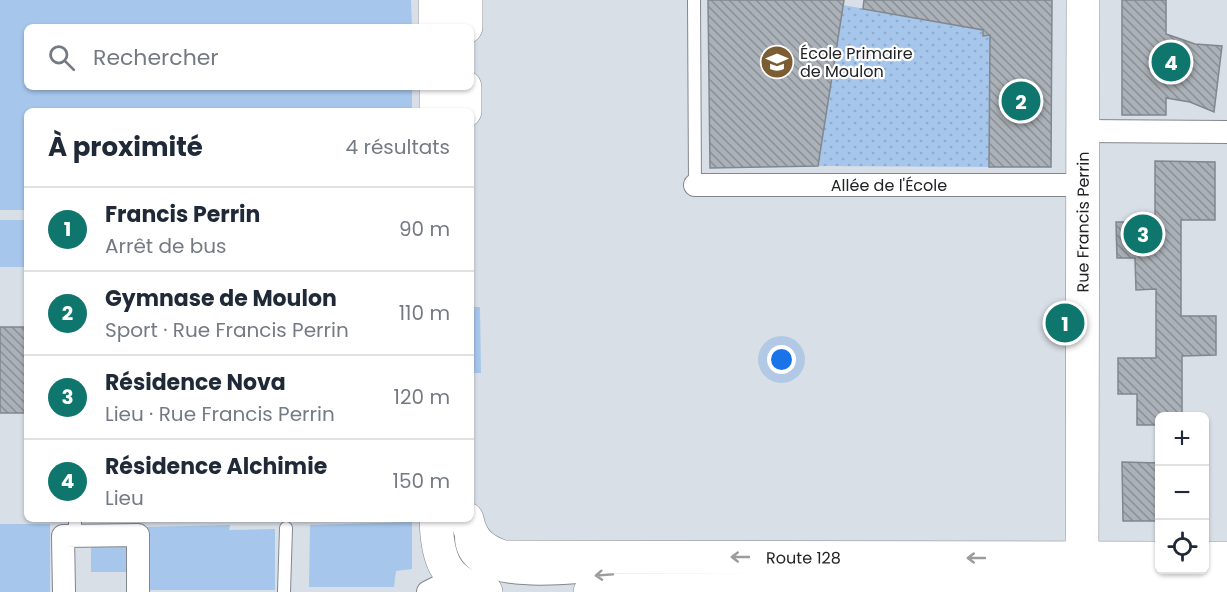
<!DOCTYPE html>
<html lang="fr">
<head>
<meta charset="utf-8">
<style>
	:root { --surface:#fff; --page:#f2f2f3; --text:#1f2937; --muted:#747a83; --line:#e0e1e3; --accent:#0f766e }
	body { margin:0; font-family:Poppins,sans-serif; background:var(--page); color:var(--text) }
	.controls { position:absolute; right:18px; bottom:18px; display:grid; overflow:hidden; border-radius:9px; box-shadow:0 2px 4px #0004 }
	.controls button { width:54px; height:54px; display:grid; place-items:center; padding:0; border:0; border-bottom:2px solid var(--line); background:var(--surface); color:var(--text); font:30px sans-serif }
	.you { position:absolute; left:782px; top:360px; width:21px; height:21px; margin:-15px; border:4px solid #fff; border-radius:50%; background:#1a73e8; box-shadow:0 0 0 9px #1a73e833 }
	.badge { display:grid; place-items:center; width:39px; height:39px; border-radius:50%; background:var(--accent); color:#fff; font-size:20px; font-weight:700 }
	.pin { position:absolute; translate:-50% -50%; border:3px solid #fff; box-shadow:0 2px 6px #0006 }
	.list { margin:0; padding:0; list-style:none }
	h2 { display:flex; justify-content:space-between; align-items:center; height:78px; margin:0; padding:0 24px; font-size:26px }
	h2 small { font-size:20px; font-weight:400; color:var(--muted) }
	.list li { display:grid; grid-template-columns:39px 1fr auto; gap:18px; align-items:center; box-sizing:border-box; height:84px; padding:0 24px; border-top:2px solid var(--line) }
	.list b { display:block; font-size:22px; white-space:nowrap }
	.list p { margin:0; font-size:20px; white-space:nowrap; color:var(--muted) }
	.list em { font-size:20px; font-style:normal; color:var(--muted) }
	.icon { flex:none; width:33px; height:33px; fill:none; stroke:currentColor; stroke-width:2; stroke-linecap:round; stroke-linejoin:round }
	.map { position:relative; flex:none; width:1227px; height:592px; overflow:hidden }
	.search { position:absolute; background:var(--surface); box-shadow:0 2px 4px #0004; left:24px; top:24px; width:450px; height:66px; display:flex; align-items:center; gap:15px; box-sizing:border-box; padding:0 21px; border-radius:9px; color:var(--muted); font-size:22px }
	.panel { position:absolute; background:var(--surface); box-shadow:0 2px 4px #0004; left:24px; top:108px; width:450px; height:414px; border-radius:9px }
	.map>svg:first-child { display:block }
	.green { fill:#a6c6ec }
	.garden { fill:url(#garden-dots) }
	.building { fill:url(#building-back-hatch); stroke:#81878e; stroke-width:1.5 }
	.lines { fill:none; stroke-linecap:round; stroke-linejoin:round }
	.lane-casing { stroke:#82878f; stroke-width:14 }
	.street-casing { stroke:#82878f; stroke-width:24 }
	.secondary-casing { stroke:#82878f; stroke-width:34 }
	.lane { stroke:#fff; stroke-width:12 }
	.street { stroke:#fff; stroke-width:22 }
	.secondary { stroke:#fff; stroke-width:33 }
	.oneway { stroke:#9b9c9d }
	.labels { text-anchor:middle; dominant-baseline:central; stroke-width:4.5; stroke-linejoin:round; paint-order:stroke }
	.poi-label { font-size:16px; fill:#202225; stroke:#fff; text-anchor:start }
	.street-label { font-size:16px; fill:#202225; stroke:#fff }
</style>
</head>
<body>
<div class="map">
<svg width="1227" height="592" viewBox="0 0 1227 592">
	<defs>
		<pattern id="garden-dots" width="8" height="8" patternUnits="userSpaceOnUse" patternTransform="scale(1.5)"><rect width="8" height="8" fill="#a6c6ec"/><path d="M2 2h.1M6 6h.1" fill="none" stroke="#8faaca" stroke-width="1.8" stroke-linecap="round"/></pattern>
		<pattern id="building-back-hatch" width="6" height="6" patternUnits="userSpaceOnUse" patternTransform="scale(1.5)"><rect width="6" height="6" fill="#abb1b8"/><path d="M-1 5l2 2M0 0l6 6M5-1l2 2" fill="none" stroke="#8b9095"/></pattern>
	</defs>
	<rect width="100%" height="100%" fill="#d9dfe7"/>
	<!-- green -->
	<path class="green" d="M0,0H411L412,27H27V87H412V111H27V210H0Z
		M0,220H27V267H0Z
		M472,307H480L481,373H472Z
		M412,522V569L396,571L394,587H309L310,525Z
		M0,524H50V592H0Z
		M230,525L229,530L275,529V590H147L144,527Z
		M91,544H129V572H91Z"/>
	<!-- garden -->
	<path class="garden" d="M979,0L983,35H990L989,167L818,166L843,5L955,25Z"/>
	<!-- building -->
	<path class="building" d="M708,0H844L818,166L710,168Z
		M864,0H1052L1051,167H989L990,35L983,36V30L863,9Z
		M1122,0H1166V34L1195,44L1222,46L1214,112L1190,102L1166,98V115H1122Z
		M1155,161L1215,162V220H1181V316H1216V355L1182,356V417H1160V425H1137V394H1118V358H1156V289L1136,290L1135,258H1117L1116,222H1155Z
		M0,327H27V413H0Z
		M1122,462L1160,463V521H1123Z"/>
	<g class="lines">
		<!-- lane casing -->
		<g class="lane-casing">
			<path id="lane" d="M694,0L695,185
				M461,535C460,592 561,578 601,575
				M75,536V519
				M284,592L286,528"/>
		</g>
		<!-- street casing -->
		<g class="street-casing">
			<g id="street">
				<path d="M1082,131L1227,132"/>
				<path id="s1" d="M695,185H1083"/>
				<path d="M64,592L63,536L138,535V592"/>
				<path d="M428,592L454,579"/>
			</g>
		</g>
		<!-- secondary casing -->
		<g class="secondary-casing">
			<g id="secondary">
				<path d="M435,0V27"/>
				<path d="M466,27V0"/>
				<path d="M436,87V111"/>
				<path d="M465,111V87"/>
				<path d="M436,519C437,558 444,583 486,592"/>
				<path id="s2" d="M467,519C471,540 482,550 503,557L1160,558"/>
				<path d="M1204,558H1227"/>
				<path id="s3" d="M1082,578L1083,0"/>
				<path d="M590,592L609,590H1227"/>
			</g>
		</g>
		<!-- lane -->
		<use href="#lane" class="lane"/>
		<!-- street -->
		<use href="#street" class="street"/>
		<!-- secondary -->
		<use href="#secondary" class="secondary"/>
	</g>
	<!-- one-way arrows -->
	<defs><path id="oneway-shaft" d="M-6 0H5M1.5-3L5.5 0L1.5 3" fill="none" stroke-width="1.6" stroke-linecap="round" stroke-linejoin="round" transform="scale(1.5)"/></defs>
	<g class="oneway">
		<use href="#oneway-shaft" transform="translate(740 557) rotate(180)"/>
		<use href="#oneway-shaft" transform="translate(976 558) rotate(-180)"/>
		<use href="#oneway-shaft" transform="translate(604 575) rotate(176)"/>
	</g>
	<!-- icons -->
	<defs>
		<g id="school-disc" transform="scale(1.725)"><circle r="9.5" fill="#7c5d32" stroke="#fff"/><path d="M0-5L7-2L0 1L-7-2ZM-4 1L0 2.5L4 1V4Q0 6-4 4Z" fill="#fff"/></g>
	</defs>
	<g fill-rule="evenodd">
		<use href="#school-disc" x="777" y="62"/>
	</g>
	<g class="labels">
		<!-- poi labels -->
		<g class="poi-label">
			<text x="800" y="53">École Primaire<tspan x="800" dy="18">de Moulon</tspan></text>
		</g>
		<!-- street labels -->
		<g class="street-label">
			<text stroke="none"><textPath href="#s1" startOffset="194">Allée de l'École</textPath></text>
			<text stroke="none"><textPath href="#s3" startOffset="356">Rue Francis Perrin</textPath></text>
			<text stroke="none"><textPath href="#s2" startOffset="356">Route 128</textPath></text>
		</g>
	</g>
</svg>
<div class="controls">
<button>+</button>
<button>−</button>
<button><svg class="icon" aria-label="locate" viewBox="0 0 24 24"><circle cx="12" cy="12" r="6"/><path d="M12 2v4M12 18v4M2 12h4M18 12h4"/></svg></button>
</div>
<div class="you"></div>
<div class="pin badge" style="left:1065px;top:323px">1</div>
<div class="pin badge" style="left:1021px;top:101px">2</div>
<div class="pin badge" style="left:1143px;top:234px">3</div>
<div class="pin badge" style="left:1171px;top:62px">4</div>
<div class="search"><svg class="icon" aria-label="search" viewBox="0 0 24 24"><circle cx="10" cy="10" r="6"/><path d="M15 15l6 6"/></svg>Rechercher</div>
<section class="panel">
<h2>À proximité<small>4 résultats</small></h2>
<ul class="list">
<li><span class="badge">1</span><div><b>Francis Perrin</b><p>Arrêt de bus</p></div><em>90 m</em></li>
<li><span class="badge">2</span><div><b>Gymnase de Moulon</b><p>Sport · Rue Francis Perrin</p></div><em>110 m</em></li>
<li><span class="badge">3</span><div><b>Résidence Nova</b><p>Lieu · Rue Francis Perrin</p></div><em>120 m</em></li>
<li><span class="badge">4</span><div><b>Résidence Alchimie</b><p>Lieu</p></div><em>150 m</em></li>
</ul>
</section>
</div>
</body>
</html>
